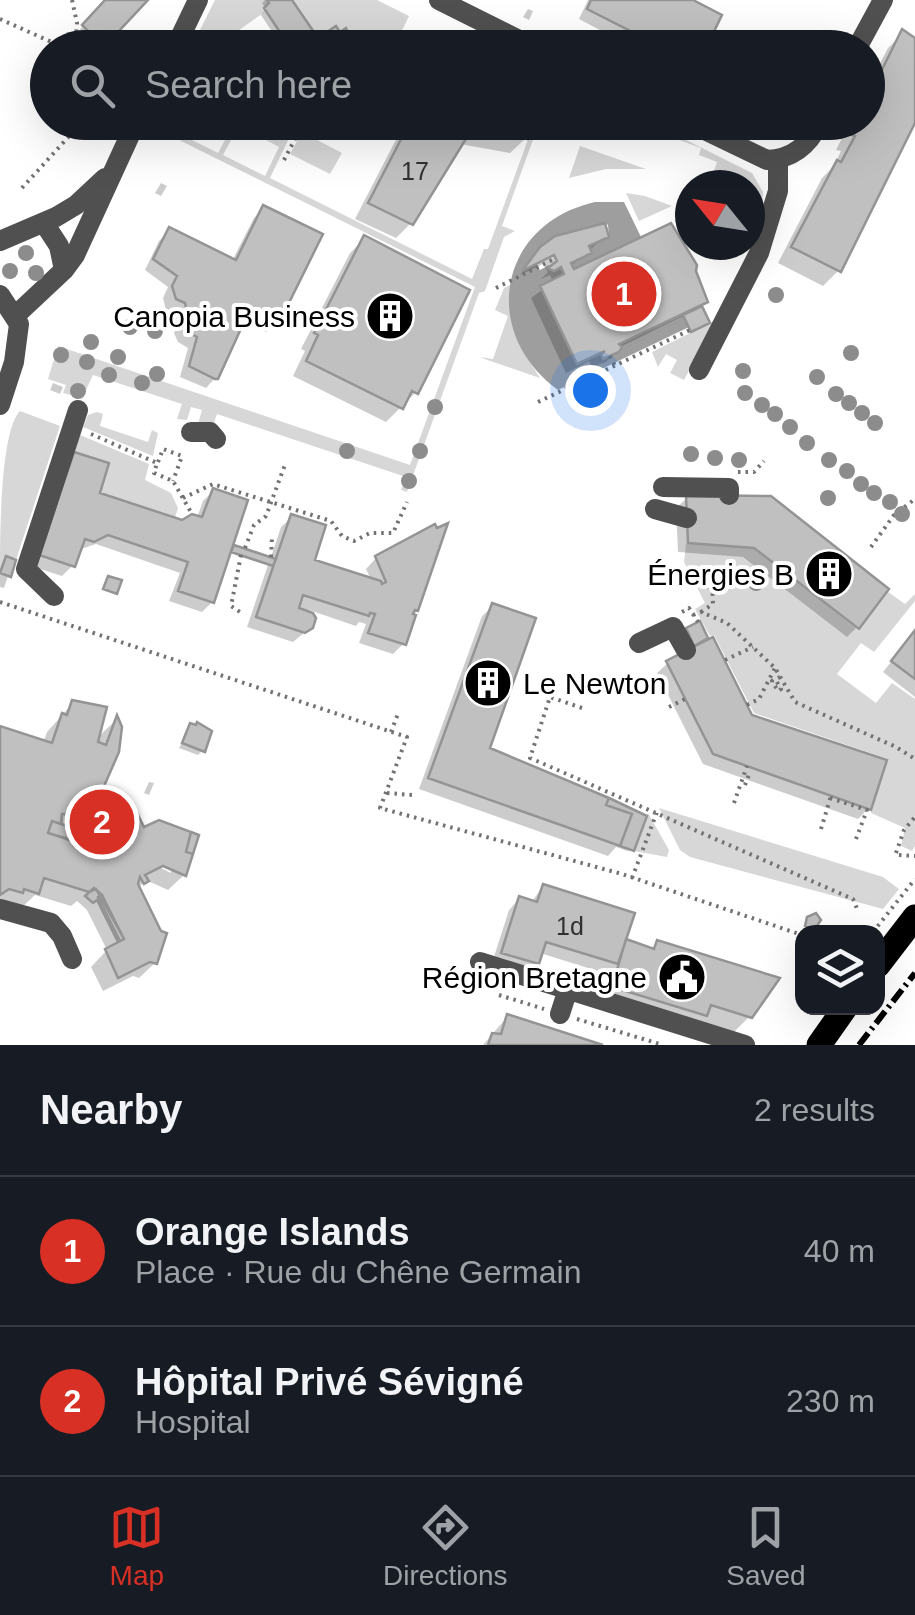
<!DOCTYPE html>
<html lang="en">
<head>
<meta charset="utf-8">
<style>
	:root { --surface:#171b24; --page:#20242c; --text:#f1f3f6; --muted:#9ea1a6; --line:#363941; --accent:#d93025 }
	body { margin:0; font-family:Helvetica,sans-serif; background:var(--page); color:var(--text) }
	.controls { position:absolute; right:30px; bottom:30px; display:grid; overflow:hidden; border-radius:20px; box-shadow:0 10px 40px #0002 }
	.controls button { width:90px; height:90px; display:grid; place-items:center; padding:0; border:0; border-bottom:2px solid var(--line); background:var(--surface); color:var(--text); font:50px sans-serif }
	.compass { position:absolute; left:675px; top:170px; width:90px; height:90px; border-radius:50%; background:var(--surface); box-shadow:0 10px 40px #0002; rotate:300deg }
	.you { position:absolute; left:590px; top:390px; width:35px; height:35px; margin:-25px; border:8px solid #fff; border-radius:50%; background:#1a73e8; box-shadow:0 0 0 15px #1a73e833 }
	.badge { display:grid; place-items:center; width:65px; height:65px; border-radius:50%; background:var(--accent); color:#fff; font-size:32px; font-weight:700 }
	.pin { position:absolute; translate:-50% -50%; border:5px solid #fff; box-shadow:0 2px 10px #0006 }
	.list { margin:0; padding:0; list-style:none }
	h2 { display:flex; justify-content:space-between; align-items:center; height:130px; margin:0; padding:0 40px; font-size:42px }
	h2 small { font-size:32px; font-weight:400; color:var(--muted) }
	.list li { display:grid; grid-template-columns:65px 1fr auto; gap:30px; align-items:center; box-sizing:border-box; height:150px; padding:0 40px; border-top:2px solid var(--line) }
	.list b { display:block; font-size:38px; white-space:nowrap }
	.list p { margin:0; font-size:32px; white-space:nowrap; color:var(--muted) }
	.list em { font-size:32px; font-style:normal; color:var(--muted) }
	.icon { flex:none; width:55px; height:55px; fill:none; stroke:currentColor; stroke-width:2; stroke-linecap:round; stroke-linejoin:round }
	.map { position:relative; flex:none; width:915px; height:1045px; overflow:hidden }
	.search { position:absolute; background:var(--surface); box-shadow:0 10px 40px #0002; left:30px; right:30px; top:30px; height:110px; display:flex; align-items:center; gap:25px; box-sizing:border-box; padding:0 35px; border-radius:55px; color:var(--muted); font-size:38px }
	.sheet { height:430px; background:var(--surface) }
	nav { display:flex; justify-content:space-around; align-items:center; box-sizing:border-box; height:140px; border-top:2px solid var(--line); background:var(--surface); font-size:28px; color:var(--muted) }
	nav a { display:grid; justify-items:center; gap:5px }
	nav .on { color:var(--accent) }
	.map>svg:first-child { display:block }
	.green { fill:#d7d7d7 }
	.water { fill:#9e9e9e }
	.shadow { fill:#0003; fill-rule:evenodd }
	.building { fill:#c0c0c0; stroke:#949494; stroke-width:2.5 }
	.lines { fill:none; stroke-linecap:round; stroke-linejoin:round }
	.path { stroke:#727272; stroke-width:4; stroke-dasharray:2.5 5; stroke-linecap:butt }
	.minor { stroke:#505050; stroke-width:20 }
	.major { stroke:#000; stroke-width:25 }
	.rail { stroke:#000; stroke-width:6; stroke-dasharray:15 5 2.5 5; stroke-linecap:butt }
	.tree { fill:#8c8c8c }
	.labels { text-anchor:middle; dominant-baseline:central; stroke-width:8; stroke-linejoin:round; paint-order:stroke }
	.number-label { font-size:25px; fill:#303030 }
	.poi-label { font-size:30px; fill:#000; stroke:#fff; text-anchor:end }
</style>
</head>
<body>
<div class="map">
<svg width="915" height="1045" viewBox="0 0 915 1045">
	<rect width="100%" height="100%" fill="#fff"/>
	<!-- green -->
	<path class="green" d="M215,0H267L269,3L264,8L266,11L221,43L223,47L191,48Z
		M292,0H377L409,16L394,47H355L354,39L346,28L340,32L336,26L318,38Z
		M169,123H183L178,133L218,153L232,127L225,123L248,132V135L237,129L223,155L265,176L279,147L266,140L267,136L292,132L270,178L472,279L484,249H488L534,123H539L502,226L515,231L504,237L485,291L479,293L407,492L401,490L406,477L217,414L212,428L198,424L202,410L191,407L187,420L177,419L182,404L93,375L86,390L75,396L63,393L66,385L48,379L58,346L410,465L475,287L163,132Z
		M646,123H652L752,173L763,192L761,218L750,227V185H694L697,176L711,180L717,162L699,155L701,148L644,127Z
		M302,132L342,153L330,174L290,154Z
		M580,146L646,169H606L569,178Z
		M626,193L645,196L672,206L639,221Z
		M510,285C505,324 521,348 540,378L479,357L493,359L508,316L495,310L504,288Z
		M716,320L684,380L670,373L677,360L666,354L658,367L652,352Z
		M20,411L60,426L16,560L6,556L0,573C0,537 0,431 20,411Z
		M97,412L103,414L100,426L148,442L152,430L158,433L153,456L83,427L88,415Z
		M80,435L149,464L145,480L171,493L178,508L175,518L100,493L74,452Z
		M686,544L753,548L859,631L888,592L905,604L915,594V601L874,652L861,643L837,674L876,703L892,683L915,699V846L912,851L901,846L905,828L871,813L888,759L754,713L714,635L710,636L695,609L705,603L684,562Z
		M659,808L883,877L899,889L883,909L690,857L680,850Z
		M648,813L669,850L667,857L634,851Z"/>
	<!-- water -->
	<path class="water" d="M595,202H624L641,237L574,269L571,263L591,253L589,246L609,237L608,225L605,223C571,230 541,236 524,270L536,264L540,270L549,265L551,271L561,267L564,274L540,286L577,364L605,351L601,354L603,358L619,352L622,347L619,344L683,315L689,327L558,390C479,332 498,224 595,202Z"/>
	<!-- shadow -->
	<path class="shadow" d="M108,0H145L100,48H84L73,37Z
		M265,0H289L318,42L352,46L283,48L261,15L266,9L262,3Z
		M588,0H687L704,48H634L579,19Z
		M528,9L533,11L529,20L523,17Z
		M903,33L915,41V117L839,270L823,286L778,263L822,178L834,166L841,151L836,150L850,122H868V87L888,48Z
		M454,41L466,48H447Z
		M405,122H531L526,138L510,153L460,144L411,223L396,238L355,219Z
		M161,183L167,186L161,196L155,193Z
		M264,208L277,322L266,332L244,321L216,377L206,388L180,377L188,348L178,342L174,333L178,325L175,314L166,310L163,298L168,287L145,270L159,241L170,230L232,261L254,218Z
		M606,236L570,267L573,272L705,301L700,307L707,322L681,317L618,348L606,362L592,367L589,361L566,373L531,298L553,282L550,275L541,279L548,272L543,264L520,275L538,254Z
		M365,238L416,392L386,422L293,376L305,351L301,349L350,253Z
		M53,383L63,387L60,394L50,390Z
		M213,491L212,602L202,612L169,601L180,573L96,544L78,550L72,566L62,576L31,566L97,494L182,523L197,518L203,501Z
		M687,498L770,499L857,627L847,637L743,557L678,552L676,508Z
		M292,517L312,561L373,584L366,569L376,558L416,609L409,616L404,643L393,654L359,643L366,624L359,622L356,626L309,610L314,618L311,627L293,642L247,627L268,565L229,552L234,548L270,560L281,527Z
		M5,561H13L4,588L0,587V575Z
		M493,606L487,749L630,852L616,847L608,856L419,789L482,616Z
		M915,632V697L883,672Z
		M668,663L750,717L868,809L858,819L703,764L657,673Z
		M73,703L96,739L116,720L82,815L68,829L92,836L143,831L190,857L184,875L168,890L146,880L137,889L155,963L139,978L133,976L103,991L91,967L107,950L87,910L77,901L71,906L35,895L21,908L0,905V729L43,743L47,732ZM151,863L171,867V873Z
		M191,726L203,750L198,755L179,748Z
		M149,782L154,783L149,795L144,793Z
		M543,886L623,941L651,950L658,943L750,1016L734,1032L598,1002L607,974L540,953L537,963L526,973L492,963L509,910L519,899L531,903Z
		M507,1017L595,1045H483Z"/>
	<!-- building -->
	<path class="building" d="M105,0H148L104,47L82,25Z
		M267,0H292L318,38L336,26L340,32L346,28L355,47L285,48L289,46L264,8L269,3Z
		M591,0H693L722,15L706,48H664L587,9Z
		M902,29L915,38V123L841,272L791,247L837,160L841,162L855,136L849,134L855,122H868V98Z
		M410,122H534L528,139L472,129L413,225L368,203Z
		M263,205L323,234L279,323L250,309L218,379H215L189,366L197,337L188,332L183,321L187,313L185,303L176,299L172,286L177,276L153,259L169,227L236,260Z
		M605,223L609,237L589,246L592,253L571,263L574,269L671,223L697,265L696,271L708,302L619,344L622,347L619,352L603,359L601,354L605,351L577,364L540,286L564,274L561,267L554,271L548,268L557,261L554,255L522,271L540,247L555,236Z
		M364,235L470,290L418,394L412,391L403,409L306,361L318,335L314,333Z
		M702,306L710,323L691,332L683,315Z
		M74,452L109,463L100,493L182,520L192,514L202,517L213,488L248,500L214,603L178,591L188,562L108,535L94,542L85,539L75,567L39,555Z
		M686,495L771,496L889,589L859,629L754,548L688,543Z
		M291,514L326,525L315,560L381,581L382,584L386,582L375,556L435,524L437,528L448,523L418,611L415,610L413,614L416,615L406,645L368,633L375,614L370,613L369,616L303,595L299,608L313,613L316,618L313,628L305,633L256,617Z
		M234,545L276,559L273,566L231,552Z
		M6,556L16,560L11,577L0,573Z
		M108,576L122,580L117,594L103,589Z
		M492,603L536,618L490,748L609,798L606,805L632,814L620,846L428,778Z
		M700,621L708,638L694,646L686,628Z
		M915,630V679L891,661Z
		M713,637L752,715L887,760L871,810L713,754L666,661Z
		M72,700L107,707L98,742L106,745L117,715L122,727L119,752L101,793L83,817L62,814L61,824L52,821L48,833L106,852L109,851L99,831L137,813L144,827L159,820L191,832L186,852L193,854L186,876L163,866L145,875L149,881L144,884L140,877L138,884L161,931L167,933L157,964L150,962L118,978L105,949L124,939L96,889L89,892L44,878L39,894L24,889L23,893L9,889L0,895V726L52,743L62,713L67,715Z
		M197,722L212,731L205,752L182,743L190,723L196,725Z
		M609,798L647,816L634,851L620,846L632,814L606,805Z
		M52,821L92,834L99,831L109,851L48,833Z
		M191,832L199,835L193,854L186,852Z
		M543,884L635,913L618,964L546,942L539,964L501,953L519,896L537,902Z
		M94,888L102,895L98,897L118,942L97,900L93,903L85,896Z
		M102,895L124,939L120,941L98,897Z
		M816,913L821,920L814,930L805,926L807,917Z
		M626,939L654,949L657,940L780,978L752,1018L711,1005L707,1016L612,987Z
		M507,1014L603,1045H488L492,1033L501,1034Z"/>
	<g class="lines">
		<!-- path -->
		<path class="path" d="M72,0L77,23L75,48
			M0,19L65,48
			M284,160L304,122
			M22,188L82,122
			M496,288L556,258
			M610,356L615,366
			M538,402L690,330
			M91,434L157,463L154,473L173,481L192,514
			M158,462L163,449L182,456L173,481
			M738,472H754L764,461
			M183,498L213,484L331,521L342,536L354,541L370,533H393L407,502
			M871,547L894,515L915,499
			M245,548L254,525L266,516L286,462
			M241,555L231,606L243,614
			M271,557L272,537
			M0,602L407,737L380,808L622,874L802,935
			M682,612L689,608L698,622
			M701,612L713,604L712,579H708V589
			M693,615L701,612L727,623L775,668L795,702L896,747L915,759
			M725,660L753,647
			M777,682L781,689L778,691L772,681L780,677
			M747,705L759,699L775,668
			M669,707L685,699
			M582,708L550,697L530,758L853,899L858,911
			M391,732L399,711
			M745,785L750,772
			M387,793L412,795
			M830,798L867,810L856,839
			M734,803L747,766
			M821,829L831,796
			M896,853L904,830L915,817
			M899,855L915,856
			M632,878L657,812
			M873,932L915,879
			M499,995L544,1009
			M577,1019L663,1045"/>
		<!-- minor -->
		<path class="minor" d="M439,0L535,48
			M175,48L198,0
			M269,48H274
			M857,48L883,0
			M688,122L767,160C793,159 809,145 820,122
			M44,223L59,246L64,270
			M0,241L56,217L76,205L105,178
			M0,295L19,324L14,362L0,405
			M16,315L64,270L75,255L136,122
			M699,370L759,253L778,191V159
			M191,432H210L216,439
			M663,487L729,488V495
			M655,509L687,518
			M54,596L26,569L78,410
			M639,643L673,627L686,650
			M0,909L51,923L62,936L72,959
			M480,962L745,1045
			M560,1014L568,989"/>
		<!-- major -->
		<path class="major" d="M878,965L915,917
			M819,1045L845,1008"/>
		<!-- rail -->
		<path class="rail" d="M859,1045L915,973"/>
	</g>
	<!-- trees -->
	<g class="tree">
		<circle cx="26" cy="253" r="8"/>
		<circle cx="10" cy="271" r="8"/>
		<circle cx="36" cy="273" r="8"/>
		<circle cx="776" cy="295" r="8"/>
		<circle cx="130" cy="327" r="8"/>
		<circle cx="155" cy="331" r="8"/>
		<circle cx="91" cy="342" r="8"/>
		<circle cx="851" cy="353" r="8"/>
		<circle cx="61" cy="355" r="8"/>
		<circle cx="118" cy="357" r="8"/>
		<circle cx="87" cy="362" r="8"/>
		<circle cx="743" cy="371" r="8"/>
		<circle cx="157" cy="374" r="8"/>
		<circle cx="109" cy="375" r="8"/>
		<circle cx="817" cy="377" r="8"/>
		<circle cx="142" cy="383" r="8"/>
		<circle cx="78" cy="391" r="8"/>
		<circle cx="745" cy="393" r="8"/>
		<circle cx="836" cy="394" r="8"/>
		<circle cx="849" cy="403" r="8"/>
		<circle cx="762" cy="405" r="8"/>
		<circle cx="435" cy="407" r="8"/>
		<circle cx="862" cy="413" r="8"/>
		<circle cx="775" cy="414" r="8"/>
		<circle cx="875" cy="423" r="8"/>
		<circle cx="790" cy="427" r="8"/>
		<circle cx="807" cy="443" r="8"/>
		<circle cx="347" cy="451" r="8"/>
		<circle cx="420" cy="451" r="8"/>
		<circle cx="691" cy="454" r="8"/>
		<circle cx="715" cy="458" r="8"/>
		<circle cx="739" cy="460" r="8"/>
		<circle cx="829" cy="460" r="8"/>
		<circle cx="847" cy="471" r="8"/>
		<circle cx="409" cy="481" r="8"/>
		<circle cx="861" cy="484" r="8"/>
		<circle cx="874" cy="493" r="8"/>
		<circle cx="828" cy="498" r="8"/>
		<circle cx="890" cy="502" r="8"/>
		<circle cx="902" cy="514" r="8"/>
		<circle cx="756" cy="583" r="8"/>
	</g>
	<!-- icons -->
	<defs>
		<g id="building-disc" transform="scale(2.5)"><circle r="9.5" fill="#000" stroke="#fff"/><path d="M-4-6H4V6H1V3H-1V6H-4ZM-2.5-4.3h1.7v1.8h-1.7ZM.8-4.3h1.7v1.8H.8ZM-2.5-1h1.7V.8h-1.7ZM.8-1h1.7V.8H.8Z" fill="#fff"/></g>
		<g id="civic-disc" transform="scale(2.5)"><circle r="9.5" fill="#000" stroke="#fff"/><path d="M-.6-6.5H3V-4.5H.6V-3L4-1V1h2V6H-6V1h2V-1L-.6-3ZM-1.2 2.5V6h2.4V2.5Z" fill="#fff"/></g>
	</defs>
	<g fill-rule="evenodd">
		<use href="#building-disc" x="390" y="316"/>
		<use href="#building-disc" x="829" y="574"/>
		<use href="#building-disc" x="488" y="683"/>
		<use href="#civic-disc" x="682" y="977"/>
	</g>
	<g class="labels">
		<!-- number labels -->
		<g class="number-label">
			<text x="415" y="171">17</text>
			<text x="570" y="926">1d</text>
		</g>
		<!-- poi labels -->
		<g class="poi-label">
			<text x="355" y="316">Canopia Business</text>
			<text x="794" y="574">Énergies B</text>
			<text x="523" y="683" text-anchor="start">Le Newton</text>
			<text x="647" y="977">Région Bretagne</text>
		</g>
	</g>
</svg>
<div class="controls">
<button><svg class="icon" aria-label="layers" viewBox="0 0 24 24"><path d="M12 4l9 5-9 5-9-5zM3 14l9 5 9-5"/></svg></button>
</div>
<svg class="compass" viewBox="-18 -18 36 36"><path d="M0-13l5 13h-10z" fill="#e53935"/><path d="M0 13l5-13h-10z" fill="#9ea1a6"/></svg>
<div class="you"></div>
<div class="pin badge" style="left:624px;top:294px">1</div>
<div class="pin badge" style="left:102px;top:822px">2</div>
<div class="search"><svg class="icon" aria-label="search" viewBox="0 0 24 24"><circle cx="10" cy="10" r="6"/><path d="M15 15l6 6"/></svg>Search here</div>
</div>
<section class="sheet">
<h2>Nearby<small>2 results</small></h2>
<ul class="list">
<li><span class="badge">1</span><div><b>Orange Islands</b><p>Place · Rue du Chêne Germain</p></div><em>40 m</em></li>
<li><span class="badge">2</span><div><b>Hôpital Privé Sévigné</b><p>Hospital</p></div><em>230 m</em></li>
</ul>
</section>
<nav>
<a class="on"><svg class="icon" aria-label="map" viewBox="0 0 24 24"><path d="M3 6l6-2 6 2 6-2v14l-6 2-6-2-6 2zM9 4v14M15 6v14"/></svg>Map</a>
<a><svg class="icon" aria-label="directions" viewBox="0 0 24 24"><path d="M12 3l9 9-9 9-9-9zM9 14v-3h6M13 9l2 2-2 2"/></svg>Directions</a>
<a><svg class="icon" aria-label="saved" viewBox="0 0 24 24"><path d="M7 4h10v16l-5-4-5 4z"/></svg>Saved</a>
</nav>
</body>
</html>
